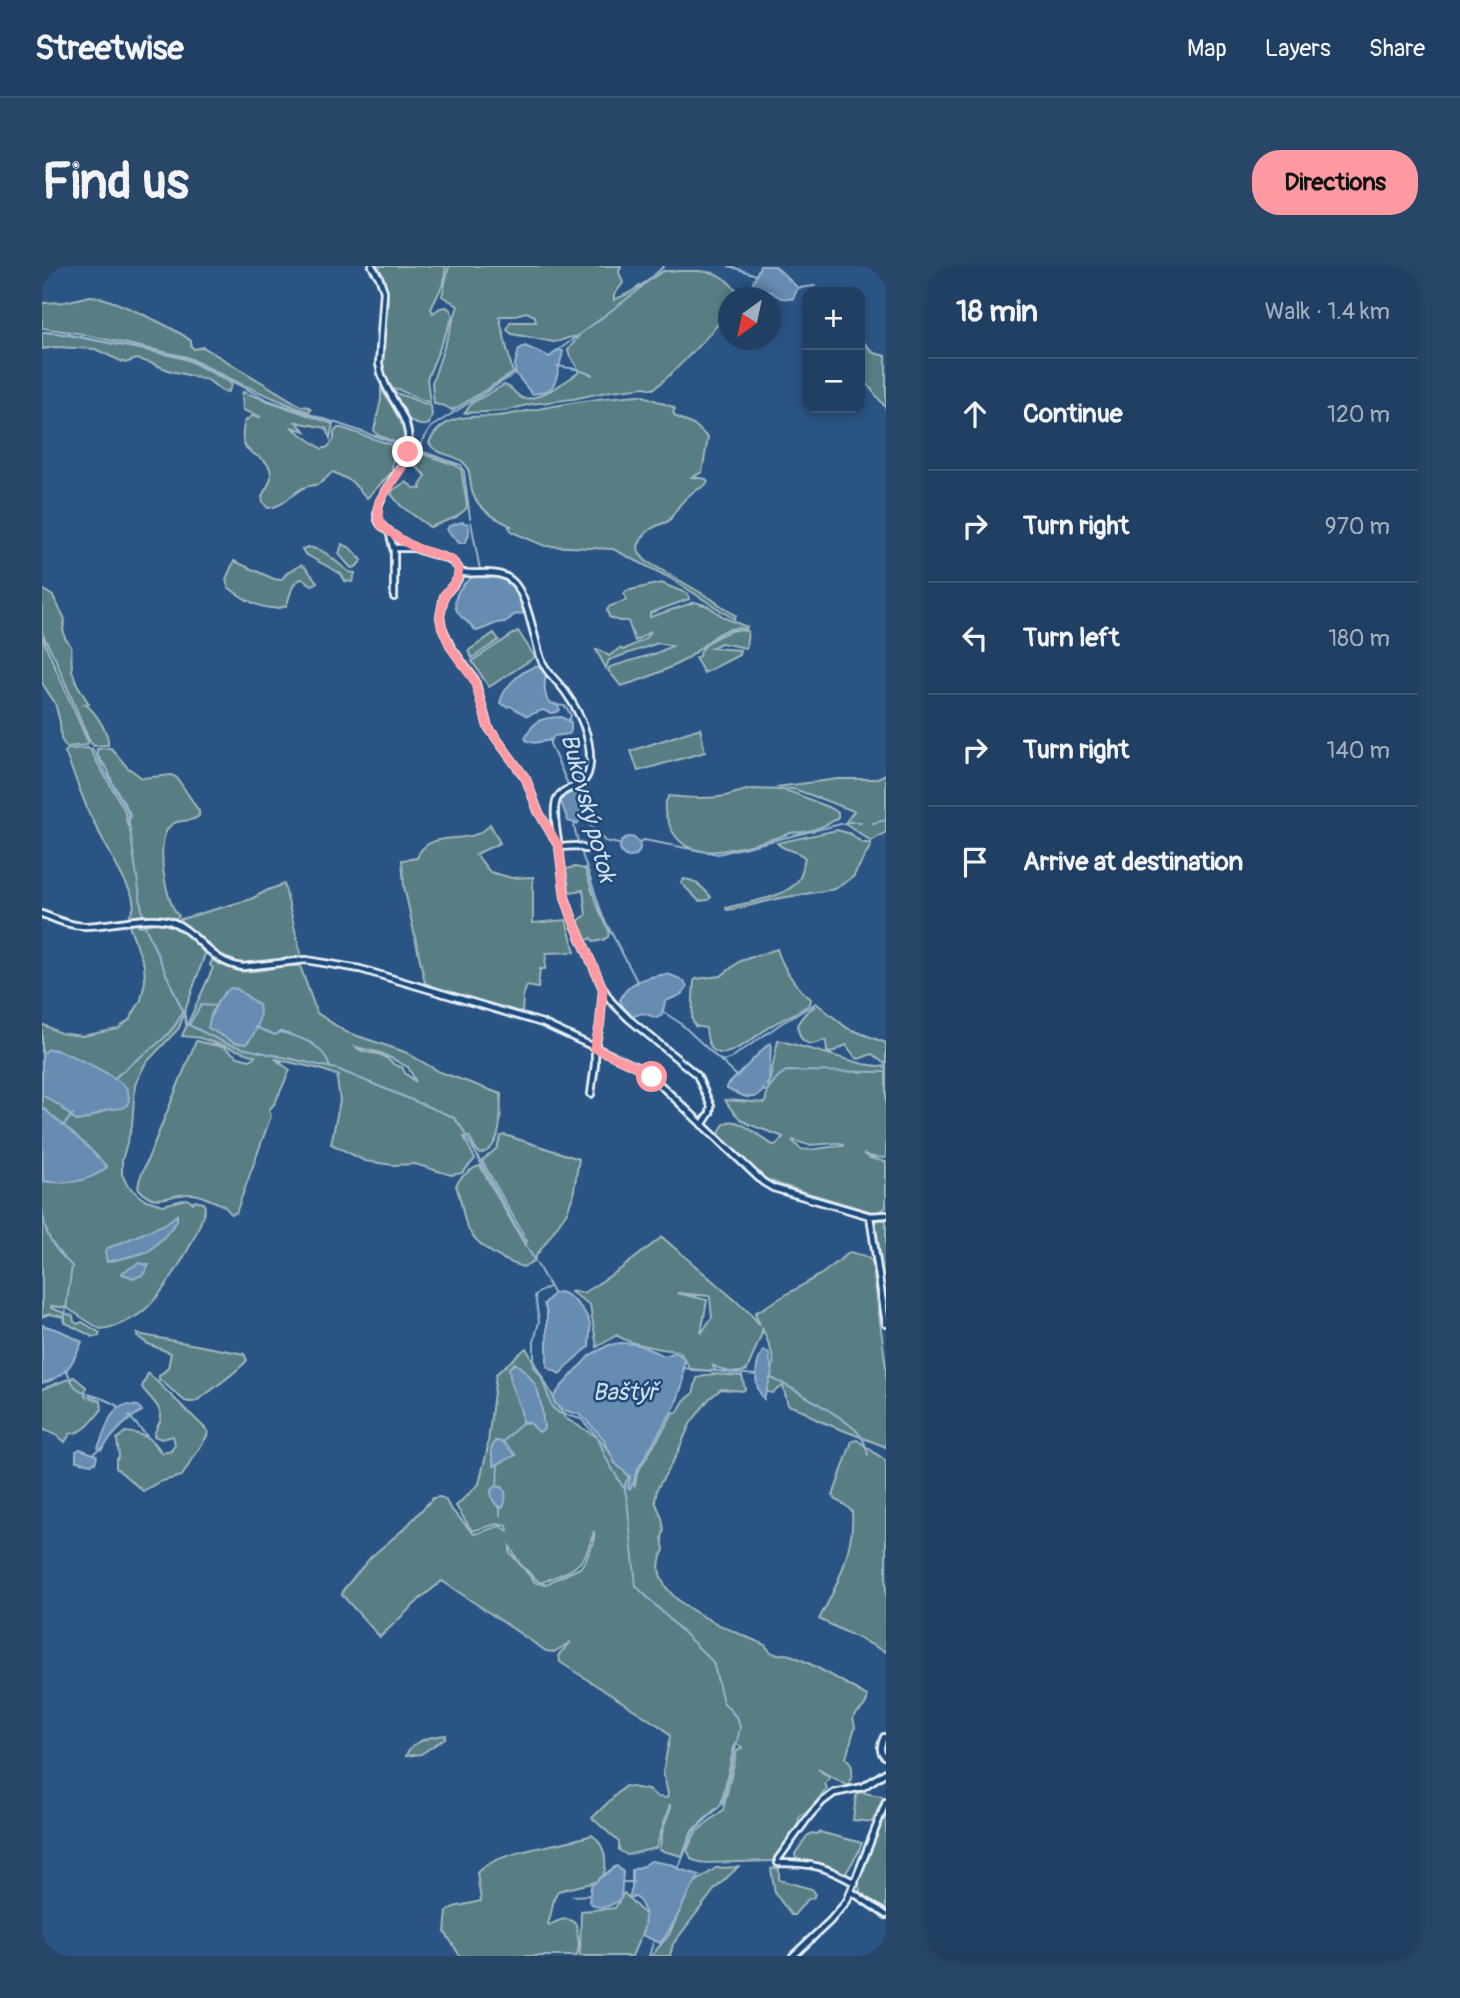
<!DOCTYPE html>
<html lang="en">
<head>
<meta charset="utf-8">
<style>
	:root { --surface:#203f62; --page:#284668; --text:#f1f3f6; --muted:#a2afbe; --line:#3d5877; --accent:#ff9aa2 }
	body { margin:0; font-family:Pangolin,sans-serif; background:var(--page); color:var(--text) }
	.controls { position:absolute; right:21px; top:21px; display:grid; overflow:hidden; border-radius:14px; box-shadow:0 4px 10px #0003 }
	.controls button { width:63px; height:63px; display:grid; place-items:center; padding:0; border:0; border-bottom:2px solid var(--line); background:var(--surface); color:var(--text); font:35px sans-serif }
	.compass { position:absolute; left:676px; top:21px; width:63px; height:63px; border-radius:50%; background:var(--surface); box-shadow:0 4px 10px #0003; rotate:213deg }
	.stop { position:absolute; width:21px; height:21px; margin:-16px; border:5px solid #ff9aa2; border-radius:50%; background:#fff }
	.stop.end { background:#ff9aa2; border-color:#fff; box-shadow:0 2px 7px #0008 }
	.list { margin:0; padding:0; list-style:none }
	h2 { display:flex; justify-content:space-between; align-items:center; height:91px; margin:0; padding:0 28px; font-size:30px }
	h2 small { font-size:23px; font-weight:400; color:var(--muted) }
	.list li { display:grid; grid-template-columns:46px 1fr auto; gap:21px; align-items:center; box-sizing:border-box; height:112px; padding:0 28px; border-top:2px solid var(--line) }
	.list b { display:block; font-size:26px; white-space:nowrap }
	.list em { font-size:23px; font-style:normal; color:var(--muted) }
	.icon { flex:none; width:38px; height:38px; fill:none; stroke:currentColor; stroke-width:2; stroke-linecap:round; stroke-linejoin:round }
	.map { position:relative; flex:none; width:844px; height:1690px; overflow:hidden; border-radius:28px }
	header { display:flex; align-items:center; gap:42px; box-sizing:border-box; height:98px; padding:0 35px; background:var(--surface); border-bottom:2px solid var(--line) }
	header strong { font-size:33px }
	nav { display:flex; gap:38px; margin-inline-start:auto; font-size:24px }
	.intro { display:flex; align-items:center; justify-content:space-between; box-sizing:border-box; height:168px; padding:0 42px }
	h1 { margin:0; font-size:49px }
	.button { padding:18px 32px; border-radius:28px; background:var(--accent); color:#111; font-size:24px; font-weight:700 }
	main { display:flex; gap:42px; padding:0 42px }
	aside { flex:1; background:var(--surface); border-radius:28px; box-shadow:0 4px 10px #0003 }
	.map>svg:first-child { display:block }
	.green { fill:#597d83; stroke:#a0b7be; stroke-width:2; fill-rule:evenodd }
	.water { fill:#668cb1; stroke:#9ab4cd; stroke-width:2 }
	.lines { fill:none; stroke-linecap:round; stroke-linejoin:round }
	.stream { stroke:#9ab4cd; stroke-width:2 }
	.minor-casing { stroke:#e8f1f8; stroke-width:10 }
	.minor { stroke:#1f4a7a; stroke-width:4.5 }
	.route { stroke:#ff9aa2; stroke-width:9 }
	.labels { text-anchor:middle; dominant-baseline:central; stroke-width:5; stroke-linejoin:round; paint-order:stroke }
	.water-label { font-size:24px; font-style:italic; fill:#ceddea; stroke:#1f4a7a }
</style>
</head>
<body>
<header>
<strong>Streetwise</strong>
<nav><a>Map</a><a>Layers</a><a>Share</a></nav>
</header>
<div class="intro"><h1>Find us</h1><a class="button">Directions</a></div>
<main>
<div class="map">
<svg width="844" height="1690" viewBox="0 0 844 1690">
	<rect width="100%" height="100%" fill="#2a5483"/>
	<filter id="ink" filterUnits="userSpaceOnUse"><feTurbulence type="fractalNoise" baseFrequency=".0143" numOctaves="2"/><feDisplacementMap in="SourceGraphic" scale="14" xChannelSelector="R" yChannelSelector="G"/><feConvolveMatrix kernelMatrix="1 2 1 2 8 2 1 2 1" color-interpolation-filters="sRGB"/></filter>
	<g filter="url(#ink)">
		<!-- green -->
		<path class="green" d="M336,0H404L402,16L389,43L391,47L398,42L405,41L409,45L411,50L385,113L388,137L359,125L357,123L354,124L347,121L346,118C344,111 341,104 340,97C340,64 355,31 336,0Z
			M407,0H579L577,6L581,17L572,29V34L587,27L621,5H657L672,7L682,12L696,25L695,31L687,32C687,35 688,39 687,43C683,54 622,117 611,123L603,121L569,125L531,133L489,138L463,145L423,147L430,137L462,119C471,121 472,128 480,132C492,137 525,115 536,107C537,97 527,94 526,84L536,71C525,69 521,76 512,76L470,68L465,64L468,56H494L493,50L484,46L470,50H457L471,107L411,144L412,142L410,144L403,140L392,138L390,117L416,40L400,30Z
			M48,30C66,30 135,63 149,75V80L152,83L161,81L259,140L267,141L269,144L267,146L255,142L201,119L145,91L35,67L0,62V37L23,36Z
			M0,66L24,68L142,92L186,115L190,119L186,126L180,125L166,114L129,105L109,97L95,93L83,97L53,83L13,81L0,83Z
			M818,73L832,87L844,90V142L818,109Z
			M339,122L364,163L365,168L361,176L358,178L335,169L332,164L339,134Z
			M349,125L389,140L390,149L387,158C367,165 357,139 349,125Z
			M201,126L291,158L288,172L284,162L254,156L263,165L249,161L280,183L286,181L292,173V166L296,162H300L353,180L355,183L351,192L350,206L325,232L309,215L291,206C286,209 284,214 278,217C274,220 267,219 261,222C249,228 240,242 226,242C211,228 230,224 229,208C227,183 191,196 203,155L210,150L219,151L201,144L200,128Z
			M599,129L631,141L633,143L631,146L633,150L655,161L666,172L660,206L650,211L664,213L666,216C662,222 657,222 651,226C640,234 634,244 627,255C611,261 604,263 596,280L597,287L604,295L668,332L694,350L692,353L628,312L571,283L503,280L470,266L467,261L469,260C453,252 438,245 431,228C427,218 430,203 421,196C410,187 395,190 387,177C392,165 403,156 415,153C431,149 448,152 464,149C509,141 554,131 599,129Z
			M378,187L413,199L419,203L425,239L424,243L414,251L388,261L359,240L349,228L351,224L364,216L372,222L379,223L378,220L384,210L372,199L373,191Z
			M300,278L307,281L320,294L314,301L309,302L297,288Z
			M266,281L278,284L285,288L307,306L313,307L310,316L303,315L299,308L263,288L260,283Z
			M192,295L232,313L239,314L245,307L259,299L263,301L275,316L273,318L270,319L260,313C249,315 249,330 244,340C225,348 201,333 186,321L184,313Z
			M619,317L646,328L647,333L608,347V351L653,336L666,340L683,352L705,361L704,363C676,357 663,383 641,395C622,405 601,414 579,420L566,404L568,401L615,387L630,380L616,377L567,394L564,402L554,384H558L567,390L578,382L581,384L603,373L609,365L593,375L586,355H577L567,351L565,344L568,340L583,335L584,333L582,328L584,325Z
			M0,323L11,330L22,351L23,355L21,363L23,372L29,380L30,404L35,418L47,438H43C53,445 68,468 66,479L52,480L48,476L13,392L0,367Z
			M692,364L706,365L704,382L679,377L669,382L698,384L697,389L662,407L653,392L657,390C662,375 678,369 692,364Z
			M476,365L493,391L447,421L430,395Z
			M452,367L457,374L430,392L426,385Z
			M0,371L46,476L45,479L24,481L19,473L18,456L13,437L0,417Z
			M658,462L663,486L596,505L589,485Z
			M47,482L82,543L86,561L88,548L70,516L66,504L55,489V483L69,482L85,501L100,512L130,509L135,512L157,545V550C148,558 136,551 127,561C113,576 123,637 137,650L133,653L105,649L97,650L96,652H86L92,641L90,629L47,547L23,486L26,483Z
			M844,508V566L829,575L803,557L812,545L755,524L734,521L796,513H833Z
			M711,523L741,524L752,527L791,543L796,547V551C789,558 772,564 762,566C756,567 751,565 746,568C732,573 718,576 704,580C672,587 639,594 626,555C622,545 621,539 627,530C642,532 668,533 683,530C693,528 701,524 711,523Z
			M448,558L458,577L434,588L448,606L470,612L491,611V657L524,654L533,686L504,687L503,703H498L496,722L485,720L481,730L480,748L392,721L383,717L362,620L360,594L375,592C386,560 431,583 448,558Z
			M795,564L809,568L820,577H828L829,579L811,611L793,623L739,632L693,643L685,644L684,642C705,636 746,632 757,613C762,606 760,599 763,592C754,583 742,585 735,577Z
			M533,601L543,603L554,637L567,665L566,671L561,674L552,676L549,672L543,676L535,656L544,649L541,624L529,626L527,624L524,603Z
			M642,613C654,614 661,622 669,631L666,634L657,635L639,617Z
			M242,618L259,689L262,694L197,697L183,691L171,683L158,670L136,654L209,633L226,624Z
			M113,657C134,657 150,673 163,688L137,762L103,798L93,819L90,860L80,894V908L85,919L101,933L121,939L145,933L151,937L153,935L162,937L163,943C155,973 120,1035 93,1051C83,1057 69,1062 58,1063L25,1042L9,1040V1042L31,1050L32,1056L36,1058L40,1056L58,1067L57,1070L51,1071L24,1057L22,1051L7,1048L0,1051V758L18,767L40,770L76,763L88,753L99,734L103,715L102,699L87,659L95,658L98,660Z
			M735,683C741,702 753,720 769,733L768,738C757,746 743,752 730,759C709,773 667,813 664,762L653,760L650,753L652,715L654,713L679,710L698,695Z
			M170,694C178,698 187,703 196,705C216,708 237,698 258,700L275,747L304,766L363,786L398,806L459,828C458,848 462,882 438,888L432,881L428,871H422L433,893L420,907L409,909L373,898L351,899L323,895L289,878L298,835L295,813L297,810L278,803L233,793L248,804L233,837L227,844L229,850L194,947L189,948C184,940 179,938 171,935C164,932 157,928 149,928C127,927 114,943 96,922L98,912L154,775L181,781L196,791L208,794L213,790L158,772L140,770L171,702L168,699ZM314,781L339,787L366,801L374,816L363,807L360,801C350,800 349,794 341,790C332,785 322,789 314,781Z
			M774,737L805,762L844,777V799L830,788L817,793L814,792L804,779L789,787L785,786L784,776L782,774C766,782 758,777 755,759C759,752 764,745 772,741L771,739Z
			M736,774L821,798L844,801V892L831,891L821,888L828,892L844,896V942L834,947L739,919L719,911L677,870C683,836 716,871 731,879L735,878L741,871C715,859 701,864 683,834L723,837ZM750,874L767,879L797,877L802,880C792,879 766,886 759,883C755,881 753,877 750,874Z
			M463,869L537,893L531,930L525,946L490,996L481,1001C461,995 431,979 424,958C420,945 419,932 414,920C417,912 429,902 438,900L483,979L485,975L440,895L455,882L459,870Z
			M833,954H844V1009L841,1010Z
			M620,971L708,1047L718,1059L713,1047L781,1007L808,986L823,990L830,995L844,1101V1181L775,1154L760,1144L746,1139L741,1120L730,1127L722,1125C738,1098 731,1087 720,1062V1067L705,1104C695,1109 680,1105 670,1099L674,1105L649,1104L637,1085C622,1084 585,1078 575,1069L555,1081L548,1039L529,1026C534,1024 538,1028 543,1026L580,1002ZM635,1027L667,1030L668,1032L670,1051L659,1068L665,1034Z
			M95,1068L202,1088L205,1094C202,1100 161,1131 154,1135C150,1137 148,1136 143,1135L117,1113V1110L126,1102L129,1087L106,1078L95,1070Z
			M484,1082L523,1152L557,1172L593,1220L595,1207L632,1146L635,1147L642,1135L651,1128L655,1112L670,1108L700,1110L703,1123L701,1125L679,1123L667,1133L648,1158L634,1190L615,1223L613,1235L620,1252L622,1264L620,1272L622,1284C595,1333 689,1363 723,1379C734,1395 738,1384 751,1390C777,1401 801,1416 825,1430C827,1440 816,1444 811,1452L813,1461L804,1492C813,1499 811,1511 806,1520L776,1503L788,1512L783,1517L785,1523L764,1548L758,1549L755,1561L730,1595L662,1597L650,1594L645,1584L654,1566L681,1544L695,1485L700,1482L693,1477L679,1538L650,1565L640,1590L617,1584L621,1563L628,1544V1538L614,1582L585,1589L577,1584V1576L550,1552L583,1520L606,1524L616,1531L625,1532L626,1528L621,1506L628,1470L622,1463L518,1396L517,1388L529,1376L512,1386L504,1385L400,1315L379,1332L338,1371L300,1329L301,1324L329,1291L363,1262L391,1232L398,1231L403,1233L408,1242L432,1268L458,1260L466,1265L465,1260L455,1258L430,1265L414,1240L437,1218L445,1185L454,1108ZM552,1265V1276L543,1295L538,1302L504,1318L494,1317L468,1287V1281L478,1298L498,1317C533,1302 541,1305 552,1265Z
			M106,1107L166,1165L165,1170L140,1210L117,1216L101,1225L74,1202V1195L77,1190L75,1173L83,1166C100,1167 111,1172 120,1187L129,1185L133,1178L131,1170L119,1173L112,1170C113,1162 118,1159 119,1152C120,1140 105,1130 100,1121Z
			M32,1111L44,1121L43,1130L59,1135L60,1143C50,1155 44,1166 28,1168L23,1176L16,1170L0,1163V1123Z
			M815,1174L844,1195V1386L777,1353C794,1324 813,1280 810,1246C804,1237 795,1237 791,1230L810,1175Z
			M404,1469L403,1472L379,1488L364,1490C368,1475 390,1470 404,1469Z
			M817,1526L839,1530L841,1532L830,1556L811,1554L814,1530Z
			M844,1545V1644L819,1627L816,1618Z
			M777,1566L820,1577L816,1587L804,1607H799L772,1596L754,1593L753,1588L765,1570L770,1567L775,1568Z
			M550,1569C563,1578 566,1596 561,1611L554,1616L516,1625C509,1634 511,1647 506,1657L507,1659C517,1655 524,1649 534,1658L537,1678L535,1690H418L403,1666L405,1646L412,1641L439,1635L435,1607C453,1585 522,1579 550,1569Z
			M696,1601L673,1623L631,1678L628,1690H609L627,1669L646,1626L651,1618L674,1602Z
			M732,1602L737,1603V1614L770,1623L773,1627L772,1631L765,1634L752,1649H749L733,1627L729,1603Z
			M582,1627L603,1649V1660L590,1690H538L539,1645L573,1642Z"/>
		<!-- water -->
		<path class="water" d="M718,0H733L756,22L751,33L739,32L729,26H707Z
			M483,80L508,91L515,84L521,85C520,91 518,96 517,102C513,121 510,126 490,128L473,107V98L477,83Z
			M420,256L426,258C428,265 427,272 422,277H417L405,264L407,260Z
			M439,308C469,312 474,318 482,347L472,349L464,356C453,355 445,363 434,365C429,357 422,355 417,348C405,333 424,310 439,308Z
			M494,400L501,403L504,408C502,417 502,430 507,437L514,438L518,444C512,449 507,447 501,444L485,450L468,440L465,441L458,437C461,421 479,405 494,400Z
			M519,451L529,456V465L527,468L512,470L509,474L492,477L485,475L483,472C493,453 499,452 519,451Z
			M540,520L547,525C547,536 543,549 535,558L526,555L518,533L530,524Z
			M578 581a10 10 0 1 1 20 0a10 10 0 1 1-20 0Z
			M624,708C632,710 656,717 638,729C633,732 628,732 623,736L620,749L615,752L601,747L592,750L583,744L578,734C586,715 605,711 624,708Z
			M189,722L195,723L217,739C220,753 214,768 204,778L193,777L166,762C168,748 176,730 189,722Z
			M729,777L727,815L719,827L713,831H704L685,823V820L726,778Z
			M7,783C20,783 79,812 85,823C87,827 88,835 85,839C81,845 71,841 65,844C51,848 52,853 34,855L18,840L0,829V788Z
			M0,841L44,879L65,901C47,916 25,919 1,915Z
			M135,949V955L122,971L106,986L65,996L63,986L66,982L123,958Z
			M97,997L107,999L101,1009L92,1012L80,1008L81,1006Z
			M517,1026C529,1028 545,1046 548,1058C549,1066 547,1074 547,1081L530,1095L518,1108L505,1101V1047L502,1038L511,1028Z
			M0,1059L19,1065L40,1076C30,1098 25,1111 0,1117Z
			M578,1077L594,1078L623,1090L633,1086L642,1092L641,1117L633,1140L594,1206L592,1216L588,1223L586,1222L588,1211L573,1197L561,1172L544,1154L536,1148L518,1143L512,1136V1130L519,1121L548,1089L567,1079Z
			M722,1084L727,1088L730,1106L722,1133C711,1121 712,1097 722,1084Z
			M473,1097C499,1116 499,1134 502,1163L497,1166L488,1157H480L479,1145L469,1118L467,1102Z
			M84,1139L96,1140L100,1145C86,1152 69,1171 59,1184L57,1183L56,1181C64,1166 66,1143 84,1139Z
			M453,1175L461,1176L474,1189L452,1200L449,1183Z
			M38,1183L54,1189L55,1191L53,1197L49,1198L34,1195V1185Z
			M454,1220L460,1221C465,1226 464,1235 461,1241L458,1242C452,1238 449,1232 449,1224Z
			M609,1595L632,1599L637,1603L658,1609C641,1631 636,1657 618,1677L600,1669C604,1655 605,1642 594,1631H587L590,1622V1604L601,1600Z
			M575,1600L581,1606L579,1632C571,1640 555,1646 547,1635L549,1620C553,1616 570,1602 575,1600Z"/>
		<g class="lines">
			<!-- stream -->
			<path class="stream" d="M687,0L714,9
				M756,22L773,20
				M0,66H10L129,89L150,95L226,134L362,180
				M514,86L594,26L622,0
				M515,100L534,103L551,109
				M370,182L419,199L422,206L428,252
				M375,184L389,161L474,107
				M429,256L438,304
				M513,439L523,440L529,449L526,456
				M508,473V478L528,523
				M50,482L85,544L101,651
				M541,551L563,575L577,578
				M831,557L844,554
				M533,558L532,561L537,579
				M596,577L602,574L676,588L807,556H819
				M539,585L561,651L596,717
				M101,656L143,750L144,758
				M174,740L159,739L147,759L183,777L200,782L295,803L411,851L418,859L437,893
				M620,745L638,757L695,810
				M213,761L233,769L239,766C260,772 282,778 288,802
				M677,793L681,795L689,792L740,757L771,739
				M72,813C94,790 127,777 140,747
				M721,825H724L737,810L744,805L844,806
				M21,860L31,848
				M437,894L493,995
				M0,939C2,969 9,980 30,1000L22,1057
				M495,998L511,1027
				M506,1021L493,1029L497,1055L492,1076V1101L499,1110L510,1141L517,1147L539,1153L555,1170L565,1194L581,1221
				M640,1102L714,1109
				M23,1103C28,1109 29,1118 35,1122C49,1132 64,1130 78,1142
				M729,1112C747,1120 808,1154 818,1169C823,1175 824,1182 826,1189
				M87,1150L119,1186
				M461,1176L482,1155
				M51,1188L58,1182
				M588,1210C581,1218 582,1223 585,1233L594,1320L671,1396L681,1436L696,1453L698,1462L681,1537L651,1566L636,1603
				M455,1220L456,1198
				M458,1249V1240
				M580,1616H592
				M531,1630L547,1629
				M607,1690L612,1674"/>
			<!-- minor casing -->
			<g class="minor-casing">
				<path id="minor" d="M330,0L337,11L342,25L337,98C343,135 374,150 365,187C360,208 323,240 339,259C348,268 363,278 375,283C388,289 409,289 417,303L416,313L402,330L398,351L400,361L409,381L433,414L446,461L484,513L496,545L517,581L523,631L531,654L561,723L558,758L553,782V798L549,828
					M347,265L352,285V331
					M351,282H373
					M417,306C434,310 454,302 469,314C485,326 492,373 499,393C503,406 516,415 524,427C538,447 549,471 548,496C547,527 523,516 515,533C510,544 515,569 517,581L534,580L543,583
					M0,648C14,653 27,660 42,660C69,660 96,650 123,654C153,659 165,697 201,701L264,694L318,703L500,757L593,800L610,811L721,916L731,922L828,950L844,949
					M562,724L569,735L587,753L655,809L669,840L668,847L660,859
					M828,950L844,1058
					M842,1471C839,1479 836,1486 844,1491
					M813,1617C782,1600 771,1597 736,1597V1593L768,1549L780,1536L792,1527L821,1521L844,1506
					M810,1626L844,1649
					M751,1690L788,1655L805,1635L844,1536"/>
			</g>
			<!-- minor -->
			<use href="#minor" class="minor"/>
		</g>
	</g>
	<g class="lines" filter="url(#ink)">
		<!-- route -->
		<path class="route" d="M366,186L361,200L337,235L336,252L340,260L356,272L374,282L410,294L417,303L415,313L402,330L398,351L400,362L409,382L432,414L446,461L484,513L496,545L517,581L523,631L531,654L561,723L558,758L552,782L593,800L610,811"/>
	</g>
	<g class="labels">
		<!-- water labels -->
		<g class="water-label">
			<text transform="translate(546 542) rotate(75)">Bukovský potok</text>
			<text x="583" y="1126">Baštýř</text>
		</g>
	</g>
</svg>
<div class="controls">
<button>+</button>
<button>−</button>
</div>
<svg class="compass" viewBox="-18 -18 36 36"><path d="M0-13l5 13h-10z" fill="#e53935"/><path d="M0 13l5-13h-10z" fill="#a2afbe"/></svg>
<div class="stop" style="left:610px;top:811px"></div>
<div class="stop end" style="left:366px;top:186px"></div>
</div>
<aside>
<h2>18 min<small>Walk · 1.4 km</small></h2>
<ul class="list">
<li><svg class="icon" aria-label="ahead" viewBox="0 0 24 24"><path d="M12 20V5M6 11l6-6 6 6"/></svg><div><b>Continue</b></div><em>120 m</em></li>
<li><svg class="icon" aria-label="right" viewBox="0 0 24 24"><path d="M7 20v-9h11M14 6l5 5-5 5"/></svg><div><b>Turn right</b></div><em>970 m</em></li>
<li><svg class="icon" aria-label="left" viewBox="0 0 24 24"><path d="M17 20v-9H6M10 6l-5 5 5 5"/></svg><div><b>Turn left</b></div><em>180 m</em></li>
<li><svg class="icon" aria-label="right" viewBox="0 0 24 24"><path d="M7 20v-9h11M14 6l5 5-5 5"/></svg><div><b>Turn right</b></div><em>140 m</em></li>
<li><svg class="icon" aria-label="arrive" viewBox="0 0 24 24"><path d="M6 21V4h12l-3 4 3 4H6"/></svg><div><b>Arrive at destination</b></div></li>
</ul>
</aside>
</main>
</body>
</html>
